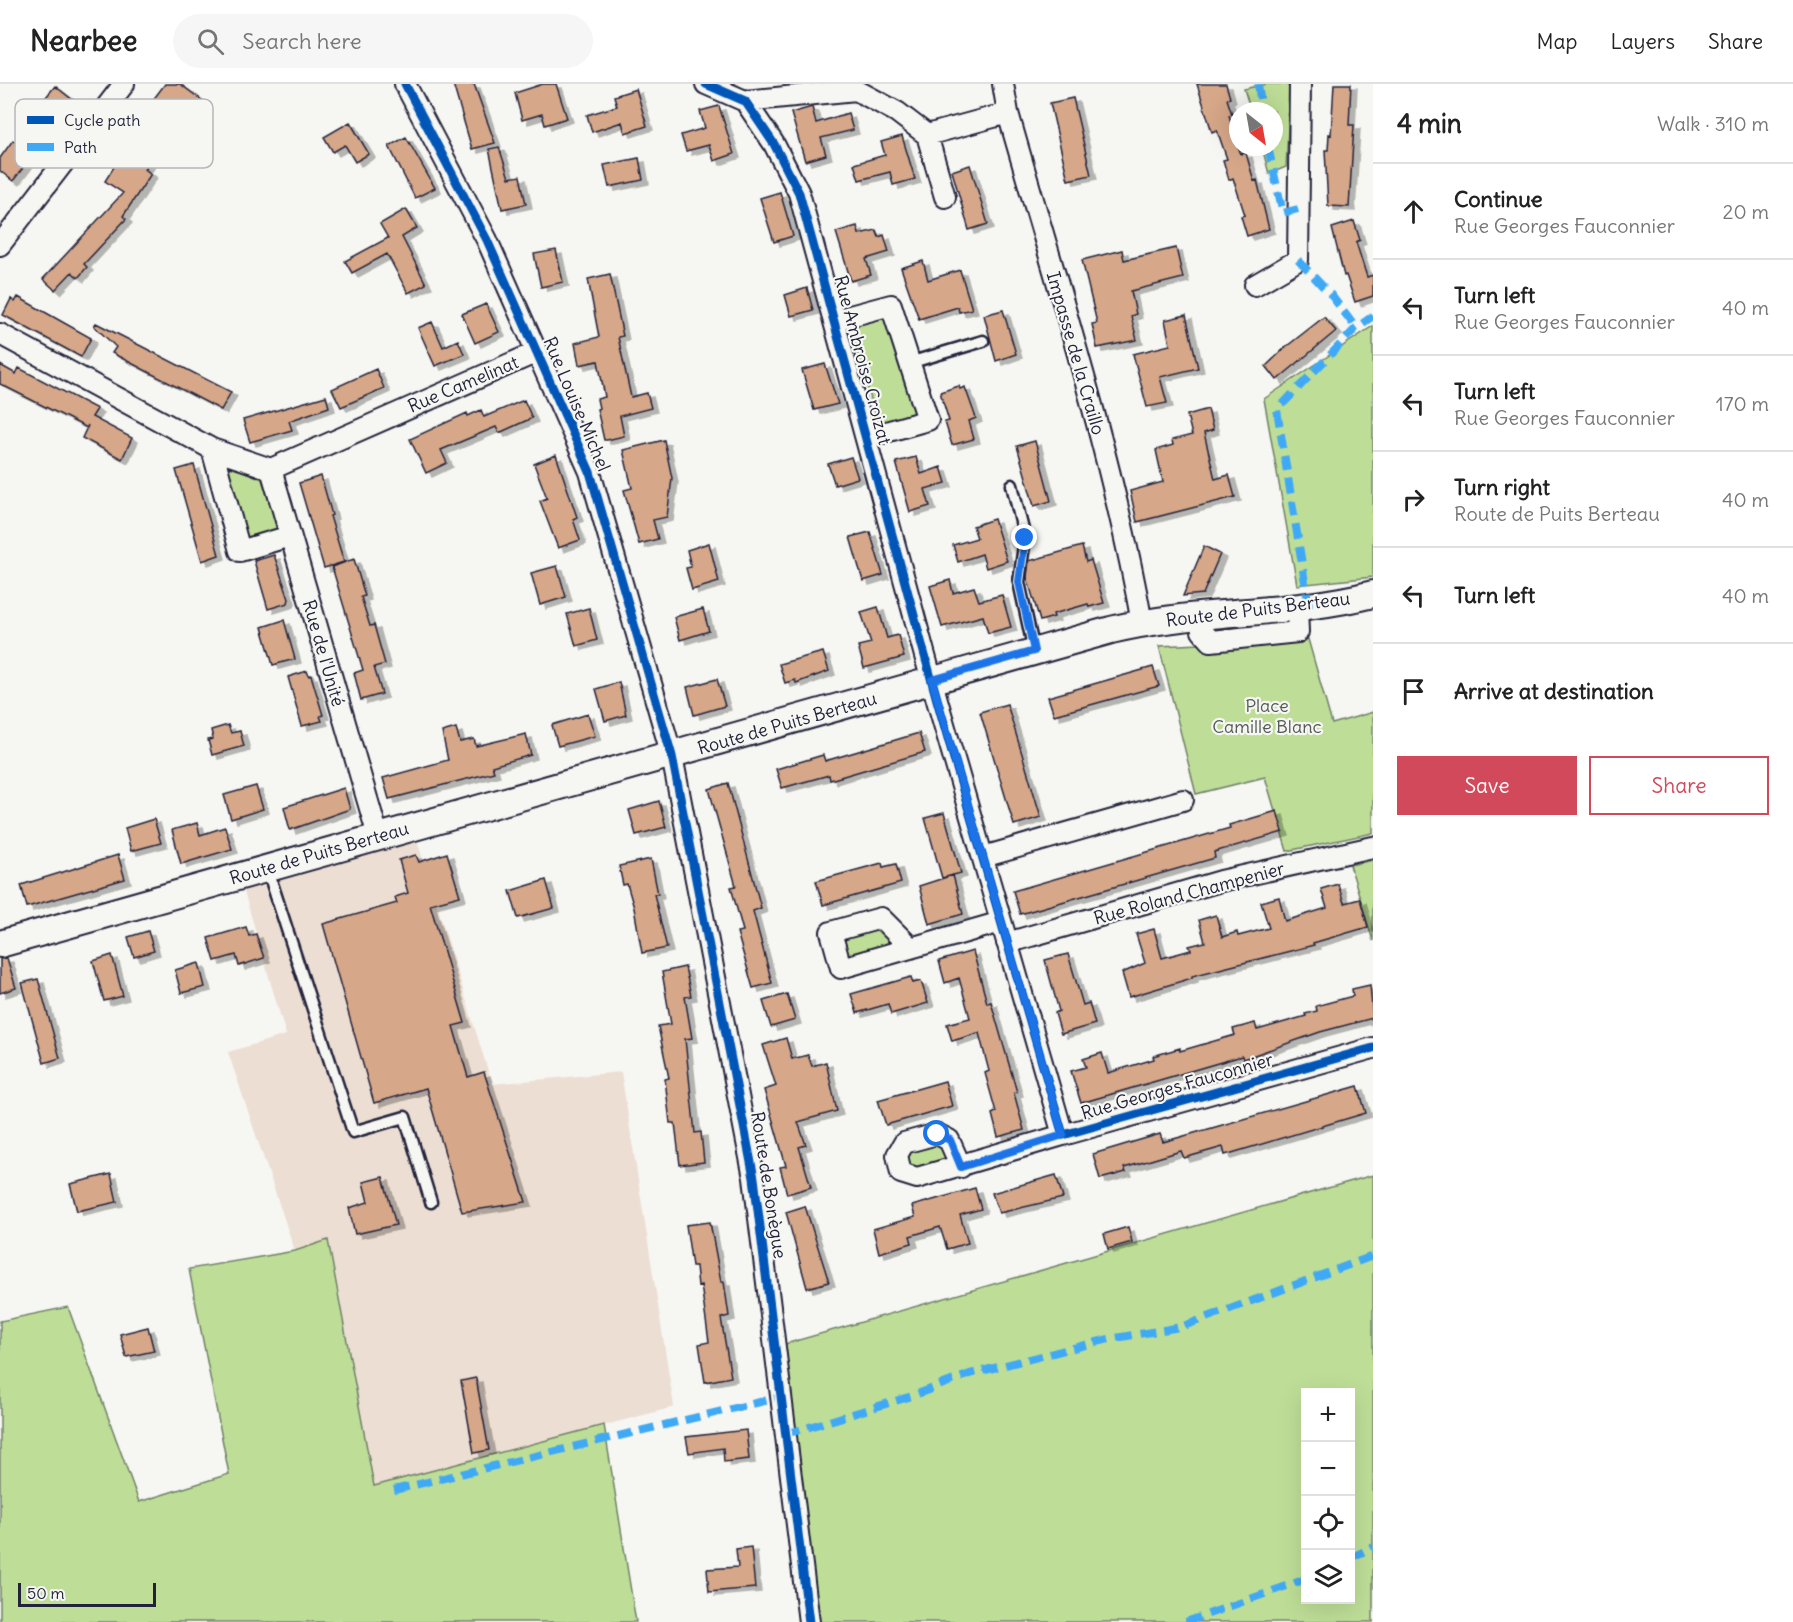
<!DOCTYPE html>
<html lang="en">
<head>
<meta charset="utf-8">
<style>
	:root { --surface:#fff; --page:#f6f6f6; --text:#222; --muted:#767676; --line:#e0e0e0; --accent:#d1495b }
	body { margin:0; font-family:Delius,sans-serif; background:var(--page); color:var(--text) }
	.controls { position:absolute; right:18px; bottom:18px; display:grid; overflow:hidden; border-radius:0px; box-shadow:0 6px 24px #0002 }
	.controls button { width:54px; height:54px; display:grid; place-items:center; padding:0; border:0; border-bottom:2px solid var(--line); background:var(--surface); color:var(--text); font:30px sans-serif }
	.compass { position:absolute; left:1229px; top:18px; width:54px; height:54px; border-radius:50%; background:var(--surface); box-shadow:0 6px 24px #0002; rotate:149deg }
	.scale { position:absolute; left:18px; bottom:15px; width:138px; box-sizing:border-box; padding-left:6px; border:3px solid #22223b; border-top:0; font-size:16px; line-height:21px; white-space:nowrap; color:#22223b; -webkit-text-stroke:4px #f6f6f2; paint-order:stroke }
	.stop { position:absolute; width:18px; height:18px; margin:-14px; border:4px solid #1a73e8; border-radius:50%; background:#fff }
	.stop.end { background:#1a73e8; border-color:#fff; box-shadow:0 2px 6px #0008 }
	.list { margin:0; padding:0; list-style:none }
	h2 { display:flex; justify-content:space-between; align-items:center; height:78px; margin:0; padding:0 24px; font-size:26px }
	h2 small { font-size:20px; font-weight:400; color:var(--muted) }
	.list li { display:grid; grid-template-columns:39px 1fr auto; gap:18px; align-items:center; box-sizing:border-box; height:96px; padding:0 24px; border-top:2px solid var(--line) }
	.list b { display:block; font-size:22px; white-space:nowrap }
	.list p { margin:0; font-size:20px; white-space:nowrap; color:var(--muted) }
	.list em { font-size:20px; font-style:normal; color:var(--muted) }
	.actions { display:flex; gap:12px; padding:18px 24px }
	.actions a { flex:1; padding:14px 0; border:2px solid var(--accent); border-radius:0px; text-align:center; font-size:21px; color:var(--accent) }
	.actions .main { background:var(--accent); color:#fff }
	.icon { flex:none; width:33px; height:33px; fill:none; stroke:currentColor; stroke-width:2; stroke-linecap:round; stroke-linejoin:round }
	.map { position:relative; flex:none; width:1373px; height:1538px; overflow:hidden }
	header { display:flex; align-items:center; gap:36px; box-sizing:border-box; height:84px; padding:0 30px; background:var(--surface); border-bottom:2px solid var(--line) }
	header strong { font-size:28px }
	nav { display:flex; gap:33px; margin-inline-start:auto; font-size:21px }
	.search { width:420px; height:54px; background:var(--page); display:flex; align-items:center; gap:15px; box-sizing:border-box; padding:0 21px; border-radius:33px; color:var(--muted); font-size:22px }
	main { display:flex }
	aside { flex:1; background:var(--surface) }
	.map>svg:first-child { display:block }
	.built { fill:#ecded2 }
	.green { fill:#bede97; stroke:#708069; stroke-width:1.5; fill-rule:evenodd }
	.building { fill:#d6a788; stroke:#22223b; stroke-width:1.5; filter:url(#shadow) }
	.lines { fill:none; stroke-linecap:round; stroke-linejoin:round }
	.service-casing { stroke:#22223b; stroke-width:15 }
	.minor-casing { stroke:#22223b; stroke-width:24 }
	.tertiary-casing { stroke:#22223b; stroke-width:30 }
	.service { stroke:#f6f6f2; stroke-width:10 }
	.minor { stroke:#f6f6f2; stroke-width:20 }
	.tertiary { stroke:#f6f6f2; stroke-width:26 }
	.quiet { stroke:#3fa9f5; stroke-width:8; stroke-dasharray:15 8; stroke-linecap:butt }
	.cycleway-casing { stroke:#f6f6f2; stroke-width:13 }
	.cycleway { stroke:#0057b8; stroke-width:9 }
	.route { stroke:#1a73e8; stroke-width:8 }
	.labels { text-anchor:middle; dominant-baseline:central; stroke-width:4.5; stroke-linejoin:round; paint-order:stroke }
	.street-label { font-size:18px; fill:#22223b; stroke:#f6f6f2 }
	.park-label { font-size:18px; fill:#515a57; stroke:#f6f6f2 }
	.key { fill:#f6f6f2; stroke:#b6b6bb; stroke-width:1.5 }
	.key-label { font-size:16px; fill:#22223b }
</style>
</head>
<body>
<header>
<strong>Nearbee</strong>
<div class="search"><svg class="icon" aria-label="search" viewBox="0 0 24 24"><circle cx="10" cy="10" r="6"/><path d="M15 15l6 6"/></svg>Search here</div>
<nav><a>Map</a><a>Layers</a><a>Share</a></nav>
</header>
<main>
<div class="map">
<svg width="1373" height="1538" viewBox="0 0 1373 1538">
	<defs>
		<filter id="shadow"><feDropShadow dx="6" dy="4" stdDeviation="0" flood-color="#0004"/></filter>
	</defs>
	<rect width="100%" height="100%" fill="#f6f6f2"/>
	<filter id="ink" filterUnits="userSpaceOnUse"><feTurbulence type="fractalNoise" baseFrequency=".0167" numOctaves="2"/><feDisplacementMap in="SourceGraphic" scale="12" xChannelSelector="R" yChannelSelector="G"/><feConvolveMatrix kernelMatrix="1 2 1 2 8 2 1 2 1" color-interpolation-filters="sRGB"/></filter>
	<g filter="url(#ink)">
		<!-- built -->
		<path class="built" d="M416,753L492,1000L621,988L674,1323L374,1402L329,1157L295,1167L228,968L286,951L242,801Z"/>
		<!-- green -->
		<path class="green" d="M1267,0H1287L1290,5L1286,83L1269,90L1262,63H1274V27H1251L1244,5Z
			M888,229L921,331L879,344L850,241Z
			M1373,242V493L1297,501L1264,315Z
			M225,379L262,395L278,446L247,455Z
			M1308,555L1332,640L1373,628V749L1287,767L1265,693L1196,710L1159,562Z
			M1373,776V857L1350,781Z
			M877,844L889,855L885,864L852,873C846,867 843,863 846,854Z
			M937,1057L948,1069L944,1078L918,1086L910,1084L906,1068Z
			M1373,1091V1538H811L778,1262ZM1306,1308H1350V1516H1306Z
			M328,1156L374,1402L604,1341L636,1538H0V1237L68,1223L139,1418L229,1390L189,1185L295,1167Z"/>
		<!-- building -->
		<path class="building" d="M165,0H180L203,17L165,65L160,61L145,85L151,90L123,132L126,135L84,180L87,183L78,194L72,188L55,206L43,195L123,109L105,97L152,23L149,21Z
			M453,0H474L495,59L472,65Z
			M543,0H556L567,34L545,41L542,30L522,36L515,9Z
			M1197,0H1226L1230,14L1227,15L1232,30L1229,31L1238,63L1241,70L1246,69L1254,97L1257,96L1269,145L1247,152L1241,132L1245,131L1233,94L1229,96L1223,76L1227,75L1217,46L1212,48Z
			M1334,0H1351L1349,41H1354L1349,123L1328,122L1325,66H1328L1329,50L1331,51Z
			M55,2L74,17L62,33L65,35L52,52L29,34Z
			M636,5L647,42L625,49L622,38L592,48L587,31L617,22L614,12Z
			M1073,14L1091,91L1068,96L1050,19Z
			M719,22L734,70L714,77L709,61L686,67L681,51L705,44L700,27Z
			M812,23L816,39L848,29L853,46L821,54L826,71L805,77L791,29Z
			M350,38L369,70L355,78L345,61L333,68L324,53Z
			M902,52L915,95L893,101L890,88L859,96L854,80L885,71L881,58Z
			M406,53L435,104L415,114L389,62Z
			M13,56L32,72L13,97L0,87V74Z
			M499,63L509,94L520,92L526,120L502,125L489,65Z
			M639,74L643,96L609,103L604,81Z
			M970,81L988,140L969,146L952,87Z
			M780,108L793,152L774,158L760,114Z
			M406,125L417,144L402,153L426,200L408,209L387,170L352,189L345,177L388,154L380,140Z
			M1354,137L1360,156L1356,158L1367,193L1373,191V212L1355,218L1346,191L1344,192L1332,144Z
			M857,142L859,150L876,146L879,153L884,151L889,168L866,175L871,191L851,197L836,148Z
			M1176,164L1183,194L1131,207L1136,230L1131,232L1137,256L1097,264L1092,240L1097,239L1082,176L1122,166L1124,176Z
			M556,166L563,198L541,203L534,170Z
			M923,177L928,196L960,186L972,225L959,228L958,223L919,235L901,184Z
			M610,190L623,252L618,253L631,313L647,309L651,324L620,332L624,352L607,356H604L597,325L599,324L597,315L605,313L598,277L579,281L575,259L599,253L588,195Z
			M807,204L813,226L791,232L785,211Z
			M18,213L91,254L81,273L3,231L11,215L15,218Z
			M486,220L499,248L475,259L462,230Z
			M1003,226L1016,270L996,277L984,231Z
			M1186,231L1198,284L1160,293L1167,319L1147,323L1133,270L1170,261L1165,236Z
			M1324,233L1336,247L1277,296L1266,282L1287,262Z
			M432,238L443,263L458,256L464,270L435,282L418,244Z
			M96,239L231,308L221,326L112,269L116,263L94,242Z
			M825,280L838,320L814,326L802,286Z
			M0,281L16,290L19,284L97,325L92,333L132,354L122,375L82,354L88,341L87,344L0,300Z
			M376,285L384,304L341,323L332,305Z
			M959,302L960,305L965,303L976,334L969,337L974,355L952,361L945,338L949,337L940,308Z
			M326,312L329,323L289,337L292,346L250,358L243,336Z
			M524,316L532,334L499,349L496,343L441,366L447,379L426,389L410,355L467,329L468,332L481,326L484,333Z
			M1208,325L1213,346L1204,349L1215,395L1229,391L1235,413L1137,438L1130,407L1163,398L1156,366L1173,361L1172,356L1192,351L1187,331Z
			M664,356L672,394L667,433L653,436L658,455L639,460L624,406L632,404L623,366Z
			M1035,357L1051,417L1034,422L1017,362Z
			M556,371L577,433L573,435L580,456L558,464L540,417L547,414L534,380Z
			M851,373L858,394L835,401L828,380Z
			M916,373L921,390L941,383L946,399L925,405L930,422L910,428L896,378Z
			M194,381L219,471L202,477L176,386Z
			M321,392L332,431L330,432L344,478L324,484L299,399Z
			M994,435L1007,477L986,484L982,470L958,478L953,461L977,454L973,442Z
			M870,448L883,491L863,497L850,453Z
			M709,459L719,498L692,506L686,484L691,483L687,466Z
			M1082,462L1086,478L1091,476L1104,519L1089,523L1088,520L1053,530L1054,533L1040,537L1027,493L1029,477Z
			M1204,462L1220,470L1203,510L1183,512Z
			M274,471L289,515L288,519L268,525L254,477Z
			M354,475L365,512L361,513L370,542L374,541L385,580L374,583L382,610L361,616L354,589L363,586L332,483Z
			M557,482L566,513L540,521L531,489Z
			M950,496L953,509L974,503L979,517L1002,511L1011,543L988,549L983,532L942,543L930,502Z
			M878,523L887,554L898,551L904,573L864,584L858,562L871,559L861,528Z
			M589,524L597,556L576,562L567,530Z
			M703,525L709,547L680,556L674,533Z
			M284,536L295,575L273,581L262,543Z
			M823,568L829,587L796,599L795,596L785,599L779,580Z
			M1153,583L1159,602L1054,631L1048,613Z
			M307,587L309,592L311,591L323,631L320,632L322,637L302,642L288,593Z
			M717,595L725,622L694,631L687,603Z
			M619,598L626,631L605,637L596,605Z
			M1007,620L1041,733L1014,741L980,628Z
			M588,630L595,652L558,662L552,641Z
			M228,641L231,649L240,647L244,662L212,671L208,656L213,655L211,646Z
			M456,644L460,658L474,655L476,662L526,650L531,671L492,682L494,688L389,715L383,694L448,676L442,648Z
			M919,649L925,668L830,696L829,691L782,704L776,685L823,671L825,677Z
			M728,699L761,824L753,827L772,899L753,904L737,848L743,847L731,803L736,802L709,705Z
			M256,702L263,725L231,735L224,711Z
			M344,704L350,725L290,746L284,723Z
			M659,717L666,743L636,751L629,726Z
			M1277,727L1283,748L1214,768L1215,774L1020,830L1013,807L1230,744L1229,741Z
			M944,729L961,789L942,794L925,734Z
			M154,735L161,759L131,767L125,744Z
			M197,739L200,751L225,743L232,765L181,780L172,746Z
			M447,769L460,812L430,820L465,939L453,942L468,993L484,988L526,1118L462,1128L426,1004L374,1019L323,840L397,819L395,813L408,809L399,776L416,771L419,778Z
			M118,771L125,795L27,823L21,801Z
			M651,775L658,810H654L667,864L642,869L634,824L627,800L623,801L619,782Z
			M882,779L883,783L896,780L901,799L823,821L816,797Z
			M953,791L963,830L929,840L919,802Z
			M546,796L554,824L518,834L510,807Z
			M1338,800L1344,819L1360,815L1368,843L1313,859L1314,861L1192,892V894L1129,913L1122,889L1145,879L1136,850L1154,845L1162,874L1191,866L1189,862L1205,858L1199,836L1216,831L1222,853L1237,848L1238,852L1269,844L1261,818L1279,813L1285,837L1327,824L1321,805Z
			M246,843L249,852L256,850L264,874L239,882L236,871L215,877L208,854Z
			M148,847L154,867L134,873L128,853Z
			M973,867L987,919L991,918L1017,1008L1014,1009L1024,1046L998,1053L992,1030L996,1028L985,989L989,987L979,949L952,957L947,940L970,934L959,894L945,899L939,877Z
			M1068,870L1083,921L1089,919L1095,940L1061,950L1055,929L1059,927L1045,876Z
			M112,871L123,912L104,917L93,877Z
			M7,874L16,904L0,909V875Z
			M199,879L205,903L181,909L175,886Z
			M685,883L691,912L685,913L692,954L685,955L687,974L695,1049L701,1048L704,1078L680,1081L675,1039H670L665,995L669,994L658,942L671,940L662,888Z
			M911,893L913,899L921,897L928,919L891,930L888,920L857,929L851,910Z
			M38,895L60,974L44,979L22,899Z
			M1370,901L1373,934L1320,948L1243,975L1242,972L1081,1019L1071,987L1086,983L1083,975L1102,969L1108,989L1154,975L1153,972L1180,964V967L1235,951L1233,945L1255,939L1257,946L1306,932L1305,930L1317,927L1316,922L1353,912L1352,905Z
			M787,910L795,936L771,943L763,917Z
			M786,954L792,975L808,971L812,982L826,978L837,1027L798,1038L806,1061L799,1063L811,1103L787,1110L780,1083L786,1082L764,1006L776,1002L763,961Z
			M945,997L952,1022L886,1041L878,1016Z
			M1358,1002L1366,1029L1225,1071L1223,1063L1184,1074L1181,1067L1124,1084L1126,1088L1100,1095L1093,1070L1160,1050L1163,1058Z
			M111,1090L117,1118L77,1127L70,1100Z
			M1056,1091L1063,1114L999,1129L992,1109Z
			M383,1093L396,1141L355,1150L349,1124L368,1118L363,1098Z
			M975,1104L981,1125L960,1131L968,1159L947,1165L940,1143L910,1152L912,1159L879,1169L873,1145L915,1133L912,1122Z
			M805,1122L829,1198L807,1204L786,1128Z
			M710,1138L721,1198H724L729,1232L721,1234L731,1293L705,1298L699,1260L709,1258L701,1201L698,1202L696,1182H692L686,1141Z
			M1128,1143L1132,1158L1108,1165L1104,1150Z
			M148,1243L154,1267L126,1273L120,1250Z
			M476,1294L489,1366L474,1369L461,1297Z
			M746,1346L749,1375L724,1378L723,1364L689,1369L686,1353Z
			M751,1463L755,1504L709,1508L707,1485L738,1483L736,1465Z"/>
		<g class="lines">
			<!-- service casing -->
			<g class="service-casing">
				<path id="service" d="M909,279L983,257
					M1012,401L1025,454L1019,498L1034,567
					M267,784L353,1048L405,1033L431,1118"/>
			</g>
			<!-- minor casing -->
			<g class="minor-casing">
				<path id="minor" d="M405,0L487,156L590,388L672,672L754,1094L809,1538
					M706,0L745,17L774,60L799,109L937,616L1063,1051L1373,964
					M1003,0L1008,29C1056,198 1111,366 1142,539
					M745,17L856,6L897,28L927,51L1008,29
					M927,51L945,113
					M0,161L124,0
					M1255,201L1298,176L1300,0
					M835,236L891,221L928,336L868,353
					M0,250L212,365L271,385L378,752
					M212,365L240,467L290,452
					M271,385L537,268
					M1200,533L1202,547L1211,557L1298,548L1297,524
					M983,773L1183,716
					M1007,859L1221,797L1373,763
					M911,864L881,834L831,848L841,884C895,869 948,853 1001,838
					M961,1083L949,1056L937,1050L904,1059L897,1071L901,1089L917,1094L1063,1051"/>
			</g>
			<!-- tertiary casing -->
			<g class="tertiary-casing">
				<path id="tertiary" d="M0,860L1111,546C1197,525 1287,532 1373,510"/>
			</g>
			<!-- service -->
			<use href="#service" class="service"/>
			<!-- minor -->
			<use href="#minor" class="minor"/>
			<!-- tertiary -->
			<use href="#tertiary" class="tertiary"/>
			<!-- quiet -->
			<path class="quiet" d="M1258,0L1262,27
				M1268,63L1283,129L1298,125
				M1298,176L1331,211L1356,244
				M1309,523L1277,326L1356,244L1373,232
				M786,1350L912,1312L970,1290L1109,1255L1181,1243L1373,1172
				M394,1406L781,1313
				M1350,1474L1373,1463
				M1186,1538L1306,1495"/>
			<!-- cycleway casing -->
			<g class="cycleway-casing">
				<path id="cycleway" d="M405,0L487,156L590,388L672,672L754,1094L809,1538
					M706,0L745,17L774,60L799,109L937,616L1063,1051L1373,964"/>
			</g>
			<!-- cycleway -->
			<use href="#cycleway" class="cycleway"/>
		</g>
	</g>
	<g class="lines" filter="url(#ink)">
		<!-- route -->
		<path class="route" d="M937,1050L950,1056L961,1083L1063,1051L932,596L1034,567L1019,498L1025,454"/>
	</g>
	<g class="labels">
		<!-- street labels -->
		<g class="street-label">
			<text transform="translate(1076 269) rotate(74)">Impasse de la Craillo</text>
			<text transform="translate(863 276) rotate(75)">Rue Ambroise Croizat</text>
			<text transform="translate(463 300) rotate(-23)">Rue Camelinat</text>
			<text transform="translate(577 320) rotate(67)">Rue Louise Michel</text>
			<text transform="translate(1258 525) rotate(-7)">Route de Puits Berteau</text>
			<text transform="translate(324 569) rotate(74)">Rue de l'Unité</text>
			<text transform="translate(787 639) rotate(-16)">Route de Puits Berteau</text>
			<text transform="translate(319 769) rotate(-16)">Route de Puits Berteau</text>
			<text transform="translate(1189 809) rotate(-15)">Rue Roland Champenier</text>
			<text transform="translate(1177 1002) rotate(-16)">Rue Georges Fauconnier</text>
			<text transform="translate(769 1101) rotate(81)">Route de Bonègue</text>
		</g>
		<!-- park labels -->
		<g class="park-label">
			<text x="1267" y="621">Place<tspan x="1267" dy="21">Camille Blanc</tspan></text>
		</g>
	</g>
	<!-- legend -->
	<rect x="15" y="15" width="198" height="69" rx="9" class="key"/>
	<rect x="27" y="32" width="27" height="8" fill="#0057b8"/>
	<rect x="27" y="59" width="27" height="8" fill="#3fa9f5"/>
	<g class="key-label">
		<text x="64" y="42">Cycle path</text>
		<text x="64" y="69">Path</text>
	</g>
</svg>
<div class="controls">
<button>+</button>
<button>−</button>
<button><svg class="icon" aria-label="locate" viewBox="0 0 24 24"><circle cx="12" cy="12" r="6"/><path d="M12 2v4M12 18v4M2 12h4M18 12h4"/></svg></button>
<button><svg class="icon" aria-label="layers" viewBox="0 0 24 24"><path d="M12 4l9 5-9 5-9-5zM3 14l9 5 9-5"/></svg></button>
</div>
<svg class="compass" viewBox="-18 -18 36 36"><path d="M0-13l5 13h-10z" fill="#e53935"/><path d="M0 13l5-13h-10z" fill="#767676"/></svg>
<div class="scale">50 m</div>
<div class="stop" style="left:937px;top:1050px"></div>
<div class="stop end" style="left:1025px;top:454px"></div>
</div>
<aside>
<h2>4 min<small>Walk · 310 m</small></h2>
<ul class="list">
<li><svg class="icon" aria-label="ahead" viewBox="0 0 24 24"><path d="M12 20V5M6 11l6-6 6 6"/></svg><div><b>Continue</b><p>Rue Georges Fauconnier</p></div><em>20 m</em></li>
<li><svg class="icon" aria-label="left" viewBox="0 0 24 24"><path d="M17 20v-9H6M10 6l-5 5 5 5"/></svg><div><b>Turn left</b><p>Rue Georges Fauconnier</p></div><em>40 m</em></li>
<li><svg class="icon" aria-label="left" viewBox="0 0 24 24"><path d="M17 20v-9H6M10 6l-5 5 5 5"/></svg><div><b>Turn left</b><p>Rue Georges Fauconnier</p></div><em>170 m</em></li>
<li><svg class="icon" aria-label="right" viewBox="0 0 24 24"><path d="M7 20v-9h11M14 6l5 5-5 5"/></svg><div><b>Turn right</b><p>Route de Puits Berteau</p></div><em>40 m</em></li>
<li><svg class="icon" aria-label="left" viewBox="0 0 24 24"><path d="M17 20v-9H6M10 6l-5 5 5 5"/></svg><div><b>Turn left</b></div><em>40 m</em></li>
<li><svg class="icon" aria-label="arrive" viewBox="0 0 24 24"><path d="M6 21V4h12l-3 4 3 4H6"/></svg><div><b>Arrive at destination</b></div></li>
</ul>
<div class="actions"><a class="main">Save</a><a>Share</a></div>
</aside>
</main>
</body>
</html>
